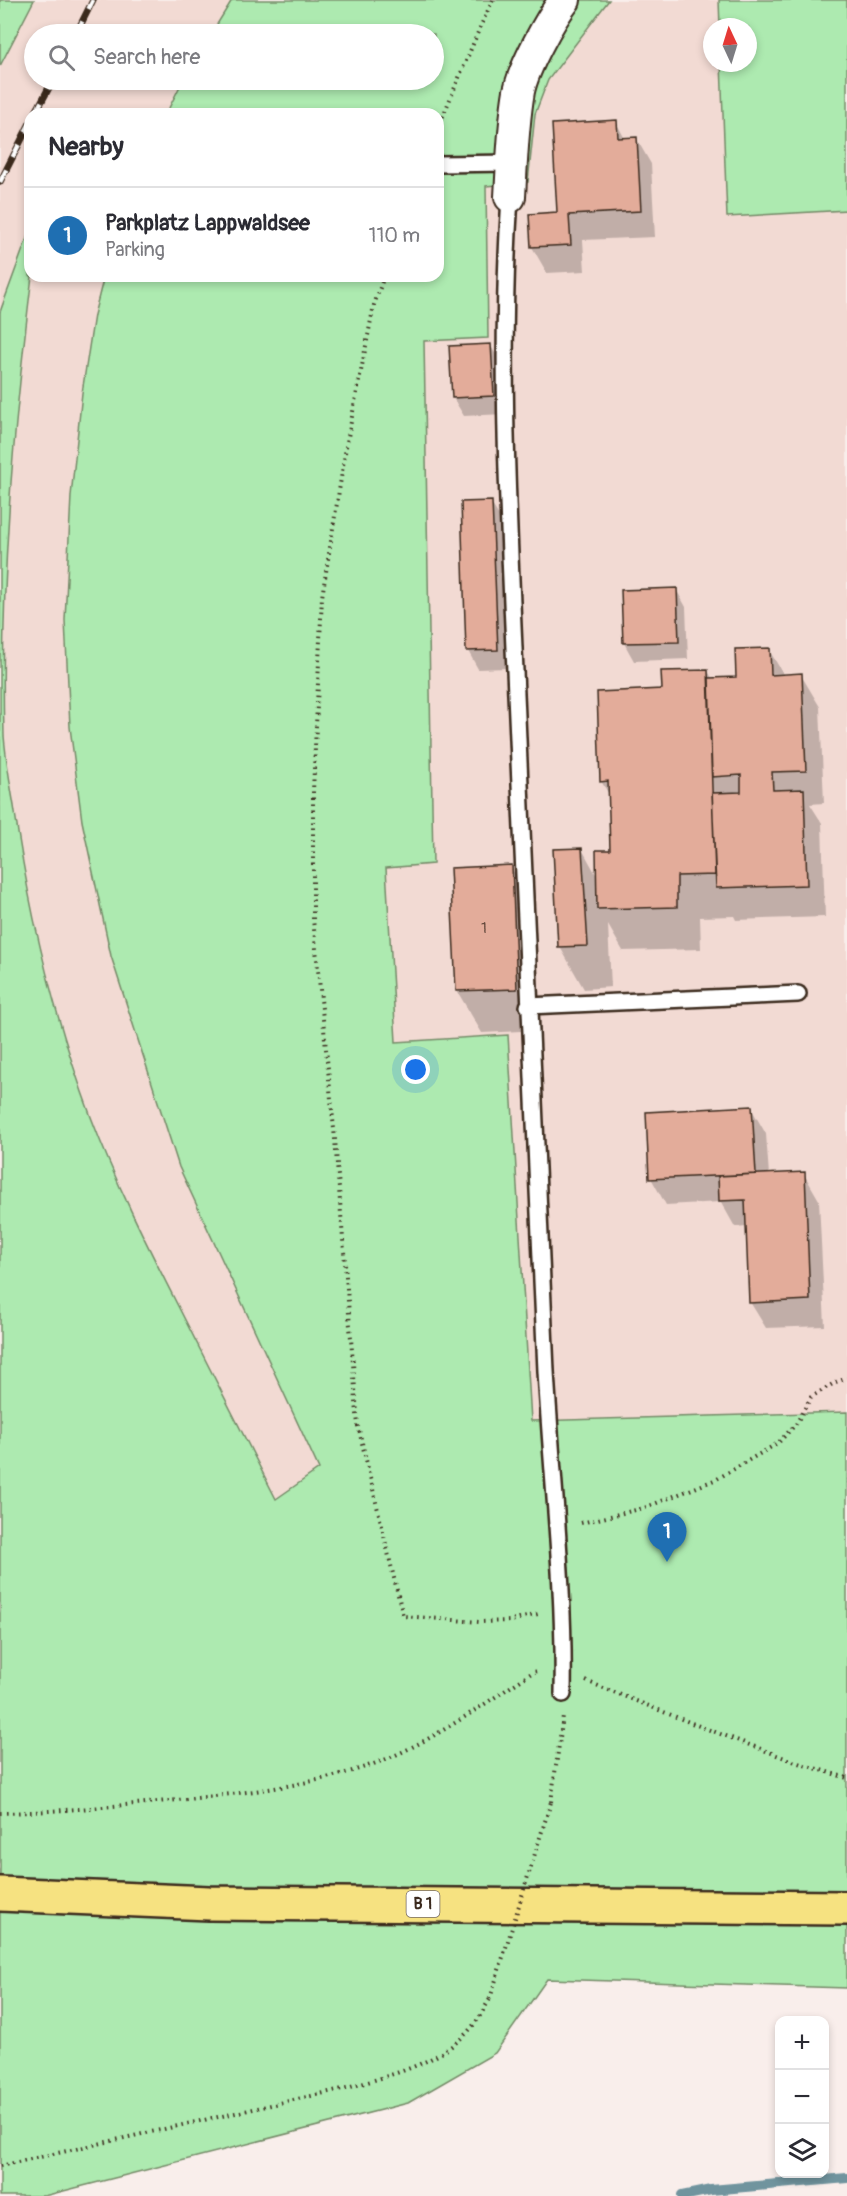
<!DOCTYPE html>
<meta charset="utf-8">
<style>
body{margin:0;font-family:Pangolin,sans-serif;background:#f7f7f7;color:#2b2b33}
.controls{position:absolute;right:18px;bottom:18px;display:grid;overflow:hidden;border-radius:12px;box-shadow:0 3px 9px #0003}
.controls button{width:54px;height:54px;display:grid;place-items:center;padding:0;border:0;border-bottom:2px solid #e1e1e2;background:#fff;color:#2b2b33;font:30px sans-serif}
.compass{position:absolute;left:703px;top:18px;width:54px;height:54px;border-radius:50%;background:#fff;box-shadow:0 3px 9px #0003;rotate:356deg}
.you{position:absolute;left:416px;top:1070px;width:21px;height:21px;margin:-15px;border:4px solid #fff;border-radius:50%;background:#1a73e8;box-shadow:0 0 0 9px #1a73e833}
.badge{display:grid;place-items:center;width:39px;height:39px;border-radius:50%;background:#1f6fb2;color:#fff;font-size:20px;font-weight:700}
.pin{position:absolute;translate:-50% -50px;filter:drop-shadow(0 2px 3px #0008)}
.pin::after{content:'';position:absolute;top:32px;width:21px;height:18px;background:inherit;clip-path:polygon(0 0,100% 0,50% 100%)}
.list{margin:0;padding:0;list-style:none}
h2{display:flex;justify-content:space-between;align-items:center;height:78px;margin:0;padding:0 24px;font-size:26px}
h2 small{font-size:20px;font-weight:400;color:#7c7c81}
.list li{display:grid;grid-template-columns:39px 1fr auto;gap:18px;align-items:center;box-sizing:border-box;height:96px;padding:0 24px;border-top:2px solid #e1e1e2}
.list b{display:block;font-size:22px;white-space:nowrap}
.list p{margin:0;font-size:20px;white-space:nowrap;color:#7c7c81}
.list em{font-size:20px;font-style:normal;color:#7c7c81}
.icon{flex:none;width:33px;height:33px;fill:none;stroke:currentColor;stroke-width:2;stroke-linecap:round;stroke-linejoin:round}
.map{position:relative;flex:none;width:847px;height:2196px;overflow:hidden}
.search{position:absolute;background:#fff;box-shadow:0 3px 9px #0003;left:24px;top:24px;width:420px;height:66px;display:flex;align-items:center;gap:15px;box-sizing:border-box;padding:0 21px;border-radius:33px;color:#7c7c81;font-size:22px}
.panel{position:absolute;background:#fff;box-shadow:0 3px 9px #0003;left:24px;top:108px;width:420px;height:174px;border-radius:18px}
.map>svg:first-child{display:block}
</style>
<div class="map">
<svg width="847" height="2196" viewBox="0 0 847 2196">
<rect width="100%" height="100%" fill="#f9eeeb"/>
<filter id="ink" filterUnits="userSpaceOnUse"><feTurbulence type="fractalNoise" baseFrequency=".0167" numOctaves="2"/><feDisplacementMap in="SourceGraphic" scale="12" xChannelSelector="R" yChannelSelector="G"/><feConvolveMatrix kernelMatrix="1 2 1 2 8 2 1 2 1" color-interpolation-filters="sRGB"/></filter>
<g filter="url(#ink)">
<path fill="#f2dad3" d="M34,0H232L211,34H34V80H183L166,114H30V230L0,312V66Z
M609,0H719L720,27H712V63H721L727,217L847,210V1412L531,1421L508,1035L396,1042L386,868L433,864L423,341L488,338L486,186L528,182L535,114L548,80Z
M32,276H104L94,315L82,393L71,497L65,620L70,727L82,821L111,956L218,1253L319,1469L276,1499L140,1232L92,1119L68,1048L37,940L17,830L4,737L0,644V566L12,440Z"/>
<path fill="#adeab0" stroke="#748a67" stroke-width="1.5" d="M0,0H34L0,66Z
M232,0H609L548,80L535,114L528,182L486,186L488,338L424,341L433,864L386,868L396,1042L508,1035L531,1421L847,1412V1988L547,1979L495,2053L408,2103L44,2196H0V312L30,230V276H32C13,429 0,582 4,736C6,760 10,783 14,806C29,912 54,1017 91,1117C115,1181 146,1243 177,1304C210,1369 243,1434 276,1499L319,1469L179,1167L111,956L82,821L70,727L65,620L71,496L82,393L94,315L104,276H438V114H166L183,80H434V34H211Z
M719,0H847V210L727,217L721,63H748V27H720Z"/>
<path fill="#0003" d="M616,122L625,139L636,138L651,164L655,237L583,240L585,271L547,273L532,247L559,214Z
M491,346L501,364L504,414L464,416L453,398L451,347Z
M491,503L502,521L507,668L478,669L468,651Z
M676,589L686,607L688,659L634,661L624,643L622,591Z
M769,650L784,675H801L820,707L824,803L810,804L822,823L825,917L736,920L734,916L700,917L701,949L623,951L608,925L611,987L584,989L560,947L582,849L598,878L611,851L610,796L601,781L663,691L708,671L713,680L737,679Z
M511,867L535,909L541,1030L482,1033L457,991Z
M751,1108L766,1134L769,1175L804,1174L819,1200L825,1326L766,1328L750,1302L747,1226L735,1227L721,1202L666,1205L651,1178Z"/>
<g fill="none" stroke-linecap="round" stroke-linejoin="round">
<path stroke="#70949e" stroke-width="10" d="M682,2196L711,2190L847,2178"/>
</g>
<path fill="#e3ac9a" stroke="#3b2a1e" stroke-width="1.5" d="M617,120L618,138L637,137L641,211L569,215L571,245L531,247L529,214L557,212L552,124Z
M491,344L494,396L452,398L449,346Z
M492,501L498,650L466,651L461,502Z
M677,588L679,642L623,643L621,590Z
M770,648L771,675L802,673L806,771L772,772L773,790L804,789L807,885L716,888L712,793L741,792V775L712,777L709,678L736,677L735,649Z
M708,670L715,875L677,876V907L597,909L596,850H610L608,781L600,782L597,692L662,689L661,671Z
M582,848L588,946L558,947L553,849Z
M512,865L517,989L456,991L450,868Z
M752,1106L756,1174L649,1179L646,1112Z
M805,1172L810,1300L749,1303L745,1200L719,1201L718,1176Z"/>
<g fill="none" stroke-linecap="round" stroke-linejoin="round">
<defs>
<path id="lane" d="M438,164L512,163
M510,197C499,362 509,529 516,694C524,919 535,1145 546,1371C552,1478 565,1586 563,1694
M528,1006L798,994"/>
<path id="street" d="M510,197C512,162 513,126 519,91C524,67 550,19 565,0"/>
<path id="primary" d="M0,1894L209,1903L847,1908"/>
</defs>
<use href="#lane" stroke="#3b2a1e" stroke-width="20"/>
<use href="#street" stroke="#3b2a1e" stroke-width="34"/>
<use href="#primary" stroke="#3b2a1e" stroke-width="38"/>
<path stroke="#3b2a1e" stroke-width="4" stroke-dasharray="1.5 4.5" stroke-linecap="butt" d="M438,128L481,25L493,0
M384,276L374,305L346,447L322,597L313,791V919L335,1139L358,1426L403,1616L479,1622L511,1621L538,1614
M581,1523L644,1508L717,1479L778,1443L796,1424L811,1397L836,1382L847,1378
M586,1681L699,1726L801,1764L847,1778
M551,1802L563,1716
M0,1813C57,1812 112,1806 168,1801C234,1794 308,1787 371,1765C429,1744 481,1706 533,1672L540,1671
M0,2166L351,2087C393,2074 442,2063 472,2027C479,2019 484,2008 490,1999"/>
<use href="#lane" stroke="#fff" stroke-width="15"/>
<use href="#street" stroke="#fff" stroke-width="30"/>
<use href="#primary" stroke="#f6e281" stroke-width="33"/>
<defs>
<path id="rail" d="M76,34L93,0
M35,114L53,80
M0,182L30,123"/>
</defs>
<use href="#rail" stroke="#3b2a1e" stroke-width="7"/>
<use href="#rail" stroke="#fff" stroke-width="4.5" stroke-dasharray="14" stroke-linecap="butt"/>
<path stroke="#3b2a1e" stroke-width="4" stroke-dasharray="1.5 4.5" stroke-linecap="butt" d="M490,1999L551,1802"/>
</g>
</g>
<g text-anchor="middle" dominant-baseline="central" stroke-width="6" stroke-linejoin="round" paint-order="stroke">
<g font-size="15" fill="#654a3d">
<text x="484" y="928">1</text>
</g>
<rect fill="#fff" stroke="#766a62" stroke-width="1.5" x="406.5" y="1891" width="33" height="26" rx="4.5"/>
<g font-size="16" font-weight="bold" fill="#3b2a1e">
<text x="423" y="1904">B 1</text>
</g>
</g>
</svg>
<div class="controls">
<button>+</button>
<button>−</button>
<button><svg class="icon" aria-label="layers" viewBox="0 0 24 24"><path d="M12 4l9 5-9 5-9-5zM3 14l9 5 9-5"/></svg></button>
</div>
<svg class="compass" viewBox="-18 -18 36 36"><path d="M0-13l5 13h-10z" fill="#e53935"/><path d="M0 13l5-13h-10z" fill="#7c7c81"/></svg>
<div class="you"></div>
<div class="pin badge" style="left:667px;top:1562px">1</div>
<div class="search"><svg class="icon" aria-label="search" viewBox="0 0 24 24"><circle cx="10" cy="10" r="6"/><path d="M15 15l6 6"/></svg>Search here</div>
<section class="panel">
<h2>Nearby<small></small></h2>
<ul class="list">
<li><span class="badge">1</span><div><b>Parkplatz Lappwaldsee</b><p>Parking</p></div><em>110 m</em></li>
</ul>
</section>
</div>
